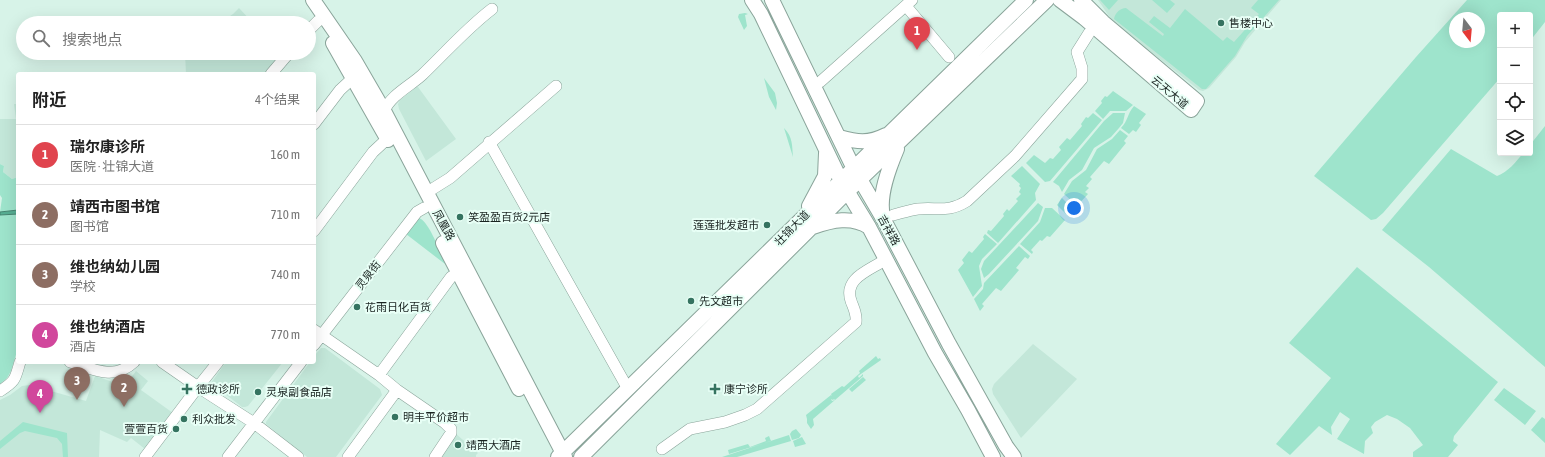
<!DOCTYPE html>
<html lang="zh">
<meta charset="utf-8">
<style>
body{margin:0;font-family:"Asap Condensed","Noto Sans SC",sans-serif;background:#f6f6f6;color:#222}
.controls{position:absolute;right:12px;top:12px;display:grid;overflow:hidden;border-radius:4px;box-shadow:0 4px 16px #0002}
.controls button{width:36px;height:36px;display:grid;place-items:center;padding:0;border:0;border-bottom:1px solid #e0e0e0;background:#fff;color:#222;font:20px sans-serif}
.compass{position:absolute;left:1449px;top:12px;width:36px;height:36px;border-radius:50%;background:#fff;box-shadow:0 4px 16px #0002;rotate:164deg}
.you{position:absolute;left:1074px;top:208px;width:14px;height:14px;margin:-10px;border:3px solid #fff;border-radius:50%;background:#1a73e8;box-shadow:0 0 0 6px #1a73e833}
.badge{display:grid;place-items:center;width:26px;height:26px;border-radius:50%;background:#ea580c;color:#fff;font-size:13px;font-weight:700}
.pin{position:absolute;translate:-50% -33px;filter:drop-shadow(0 1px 2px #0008)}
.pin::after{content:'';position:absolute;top:21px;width:14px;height:12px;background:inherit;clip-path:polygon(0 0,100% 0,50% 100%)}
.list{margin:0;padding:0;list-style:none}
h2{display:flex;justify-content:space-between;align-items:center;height:52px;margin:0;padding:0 16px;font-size:17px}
h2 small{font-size:13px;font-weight:400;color:#767676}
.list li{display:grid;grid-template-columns:26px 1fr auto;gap:12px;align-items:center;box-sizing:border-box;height:60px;padding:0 16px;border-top:1px solid #e0e0e0}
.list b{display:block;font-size:15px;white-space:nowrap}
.list p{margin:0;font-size:13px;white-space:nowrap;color:#767676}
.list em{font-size:13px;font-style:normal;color:#767676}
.icon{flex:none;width:22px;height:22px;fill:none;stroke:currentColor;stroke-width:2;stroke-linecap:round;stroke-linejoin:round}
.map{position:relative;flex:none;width:1545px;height:457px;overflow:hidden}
.search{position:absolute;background:#fff;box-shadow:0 4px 16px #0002;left:16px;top:16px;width:300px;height:44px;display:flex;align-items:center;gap:10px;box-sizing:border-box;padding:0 14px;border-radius:22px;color:#767676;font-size:15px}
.panel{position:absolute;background:#fff;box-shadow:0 4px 16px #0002;left:16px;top:72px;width:300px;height:292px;border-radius:4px}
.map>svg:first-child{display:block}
</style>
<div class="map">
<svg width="1545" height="457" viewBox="0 0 1545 457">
<rect width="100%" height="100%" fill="#d7f3e8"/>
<path fill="#c3e7d9" d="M1098,0H1281L1245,42L1236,57L1209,88L1203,91L1199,90L1113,22Z
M239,8L253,23H220L233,14Z
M185,53H283L267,74H186Z
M416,87H418L456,139L426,161L399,109L398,104L400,100Z
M14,104H18V177L12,179L3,172L4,166L0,164V119H16Z
M1033,344L1077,379L1021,438L993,394L992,389L994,384Z
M321,348H325L380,389L382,395L336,457H307L266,424V422L310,362H314V356Z
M226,362H283L248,406L245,407H242L211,383Z
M136,371L148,381L141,390L173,413L145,449L131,438L127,442L100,430L99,457H0V400L10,395L22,386L30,385L86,401L95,376L125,386Z
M455,433L478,453L476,455V457H439Z"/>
<path fill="#9ee4cc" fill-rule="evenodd" d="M1100,0H1118L1109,10Z
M1152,0H1170L1175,4L1167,13Z
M1258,0H1279L1247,36L1235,56L1206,89H1202L1114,19C1115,13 1120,8 1126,8L1163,36L1164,34L1149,22L1154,16L1170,28L1185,9L1223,41L1227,37L1234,42L1259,14L1251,8Z
M1467,0H1545V22L1530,41V15H1500V78L1383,213L1376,219L1371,220L1314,176L1416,57ZM1455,18H1479V42H1455Z
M745,13L748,14L745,15L747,26L744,30L738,17L739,14Z
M764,78L775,93L777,103L776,110L769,97Z
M1113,91L1133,105L1126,111H1110L1103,119L1095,111L1102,103L1101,101L1105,96L1107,97Z
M1134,106L1146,114L1139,123L1141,125L1136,132L1133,130L1129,134L1121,128C1128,121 1127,114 1134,106Z
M1093,113L1102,120L1050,181L1045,182L1026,163L1034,155L1045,163L1050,158L1053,159L1061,150L1059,147L1067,138L1070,140L1082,126L1081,124L1086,117L1088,118Z
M1113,113H1125L1123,123L1119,128L1111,137L1094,148L1082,170L1069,180L1062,192L1059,186L1053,182L1104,121Z
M1545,126V367L1429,267L1382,230L1451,149L1497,176C1508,172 1516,162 1523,153H1530V145Z
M784,128C793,137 792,146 793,157Z
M1120,130L1128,136L1124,141L1126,143L1109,164L1104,161L1090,177L1092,179L1086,186L1089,188L1085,192L1088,194L1077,206L1064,194L1072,181L1086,170L1097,149L1112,139Z
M0,164L4,166L3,172L12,179L18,177V210L0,212L2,198L0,195Z
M1022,166L1040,184L1035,193L1036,200L998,243L987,233L988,230L991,231L1004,216L1003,214L1007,209L1009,211L1018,201L1016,199L1021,194L1019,192L1021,188L1019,186L1020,184L1011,176Z
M1062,198L1074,210L1068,216L1057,205Z
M1038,203L1043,207L1038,221L989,274L984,278L981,269L984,261Z
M1045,208H1052L1065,220L1050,237L1047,236L1042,241L1040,240L1031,250L1033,252L1032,254L1020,244L1040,222Z
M18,214V348L11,371L7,378L0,384V215Z
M419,218C429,221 441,254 445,264L406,234Z
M985,234L997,244L982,259L979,266L982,286L973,297L958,270L964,263L962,260L969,251L972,253L984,239L983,237Z
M1019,246L1030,256L1028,259L1025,257L1016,268L1019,270L1001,291L996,288L982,304L984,306L980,311L974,299L983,289L984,283Z
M1357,267L1498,382L1454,436L1453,441L1458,445L1448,457H1413V452L1423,445L1410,428L1397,419L1387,415L1375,422L1371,427L1373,433L1365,441L1364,454L1337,439L1350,419L1340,412L1331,427L1332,435L1319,426L1290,455L1276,444L1331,378L1289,343Z
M876,356L878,359L880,358L881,360L858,376L859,378L863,374V376L835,400L834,399L833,400L831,399L832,401L835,400L813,419L814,425L811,429L807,423V419L806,415L831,395L832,396L831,394L842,386L844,387L860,373L859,371Z
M863,377L866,380L852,392L849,389Z
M1504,388L1536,411L1525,425L1494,400Z
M1542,417L1545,419V443L1531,430Z
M23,422L67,433L68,457H63L62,444L57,438L25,431L20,433L0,449V441Z
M796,429L801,435L799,438L792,440L790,434L792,431Z
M789,435L791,441L737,457H722Z
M769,436L771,441L729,454L728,450L748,444L750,447L766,441L765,438Z
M802,437L806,444L795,447L793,441Z"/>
<path fill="#57ae93" stroke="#458571" d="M18,210V214L0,215V212Z"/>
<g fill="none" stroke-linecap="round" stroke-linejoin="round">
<defs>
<path id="minor" d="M906,6L949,57
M309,30L318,21
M271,74L289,53
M820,82L912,0
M384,111C391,95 410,86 422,75C445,53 467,28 492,9
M314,124L340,90L353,78
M489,142L628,389
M426,193L450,178L556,86
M893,215C901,213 910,210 918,209C937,207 948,213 967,201L1015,156L1082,79V68L1077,52L1089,33
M314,231L373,152L387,139
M314,330L379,375L397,390L348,457
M314,345L417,212L424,208
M70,362C93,369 114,381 134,362
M218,362L198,387L254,423L298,457
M379,375L451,277L458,273
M397,390L445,423L451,429V433L435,457
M0,391C16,381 15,379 20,362
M662,449L690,429L725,422L745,415L757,409L856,322C857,314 854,309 851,301C844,280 865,272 880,263
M145,457L198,387L162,362
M228,457L301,362"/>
<path id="major" d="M313,0L355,61L384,111L565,457
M752,0L761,14L841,181L869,227L935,353L968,410L993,457
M772,0L854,169L885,222L949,344L1006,446L1014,457
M1060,0L1084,18L1191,110L1197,101L1103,22L1081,0
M333,43L388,140
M839,137C857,142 868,144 886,135
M809,206L825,176L826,153
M883,216C878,196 889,168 897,149
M813,227C832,220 852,216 869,227
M443,243L519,389
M558,457L1026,0
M581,457L848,191L1047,0"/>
</defs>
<use href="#minor" stroke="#8aa49a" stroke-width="12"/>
<use href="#major" stroke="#8aa49a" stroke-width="16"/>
<use href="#minor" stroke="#fff" stroke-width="11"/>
<use href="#major" stroke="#fff" stroke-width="14"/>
</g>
<g fill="#357360" stroke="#e8fff6" stroke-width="1.5">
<circle cx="1221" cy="23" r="4"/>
<circle cx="460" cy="217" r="4"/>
<circle cx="767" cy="225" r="4"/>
<circle cx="691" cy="301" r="4"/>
<circle cx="357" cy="307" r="4"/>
<path d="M185 383h4v4h4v4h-4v4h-4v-4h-4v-4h4z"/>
<path d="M713 383h4v4h4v4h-4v4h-4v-4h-4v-4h4z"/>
<circle cx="258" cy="392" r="4"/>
<circle cx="395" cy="417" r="4"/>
<circle cx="184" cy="419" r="4"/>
<circle cx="176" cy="429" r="4"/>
<circle cx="458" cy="445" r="4"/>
</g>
<g text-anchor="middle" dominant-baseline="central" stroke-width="4" stroke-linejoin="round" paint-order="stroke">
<g font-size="11" fill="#1a2421" stroke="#e8fff6" text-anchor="start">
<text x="1229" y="23">售楼中心</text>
<text x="468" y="217">笑盈盈百货2元店</text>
<text x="759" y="225" text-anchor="end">莲莲批发超市</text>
<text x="699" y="301">先文超市</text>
<text x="365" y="307">花雨日化百货</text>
<text x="196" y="389">德政诊所</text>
<text x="724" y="389">康宁诊所</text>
<text x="266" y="392">灵泉副食品店</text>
<text x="403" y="417">明丰平价超市</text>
<text x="192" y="419">利众批发</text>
<text x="168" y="429" text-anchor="end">萱萱百货</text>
<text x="466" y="445">靖西大酒店</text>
</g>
<g font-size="11" fill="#1a2421" stroke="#e8fff6">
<text transform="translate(1170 92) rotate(40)">云天大道</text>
<text transform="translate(444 225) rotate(61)">凤凰路</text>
<text transform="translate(792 228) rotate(-45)">壮锦大道</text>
<text transform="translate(889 230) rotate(61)">吉祥路</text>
<text transform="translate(368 275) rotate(-52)">灵泉街</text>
</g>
</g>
</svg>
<div class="controls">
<button>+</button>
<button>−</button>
<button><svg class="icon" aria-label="locate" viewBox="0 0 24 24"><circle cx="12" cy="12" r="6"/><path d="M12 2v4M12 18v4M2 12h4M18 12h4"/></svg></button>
<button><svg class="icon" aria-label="layers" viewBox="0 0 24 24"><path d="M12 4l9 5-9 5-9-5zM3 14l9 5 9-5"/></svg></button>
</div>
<svg class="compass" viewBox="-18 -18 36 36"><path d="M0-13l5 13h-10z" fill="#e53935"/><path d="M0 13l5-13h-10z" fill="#767676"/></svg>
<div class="you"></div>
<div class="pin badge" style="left:917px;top:50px;background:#e0444e">1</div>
<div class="pin badge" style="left:124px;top:407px;background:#8d6e63">2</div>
<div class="pin badge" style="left:77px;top:400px;background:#8d6e63">3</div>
<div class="pin badge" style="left:40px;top:413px;background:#d1479c">4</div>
<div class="search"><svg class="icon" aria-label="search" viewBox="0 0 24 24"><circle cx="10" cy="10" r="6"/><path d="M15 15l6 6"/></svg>搜索地点</div>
<section class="panel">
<h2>附近<small>4个结果</small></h2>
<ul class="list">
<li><span class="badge" style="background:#e0444e">1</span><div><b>瑞尔康诊所</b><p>医院 · 壮锦大道</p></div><em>160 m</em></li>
<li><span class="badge" style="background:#8d6e63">2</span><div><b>靖西市图书馆</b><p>图书馆</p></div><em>710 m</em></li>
<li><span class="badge" style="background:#8d6e63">3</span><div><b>维也纳幼儿园</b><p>学校</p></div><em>740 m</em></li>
<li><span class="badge" style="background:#d1479c">4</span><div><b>维也纳酒店</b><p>酒店</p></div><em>770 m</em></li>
</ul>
</section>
</div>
